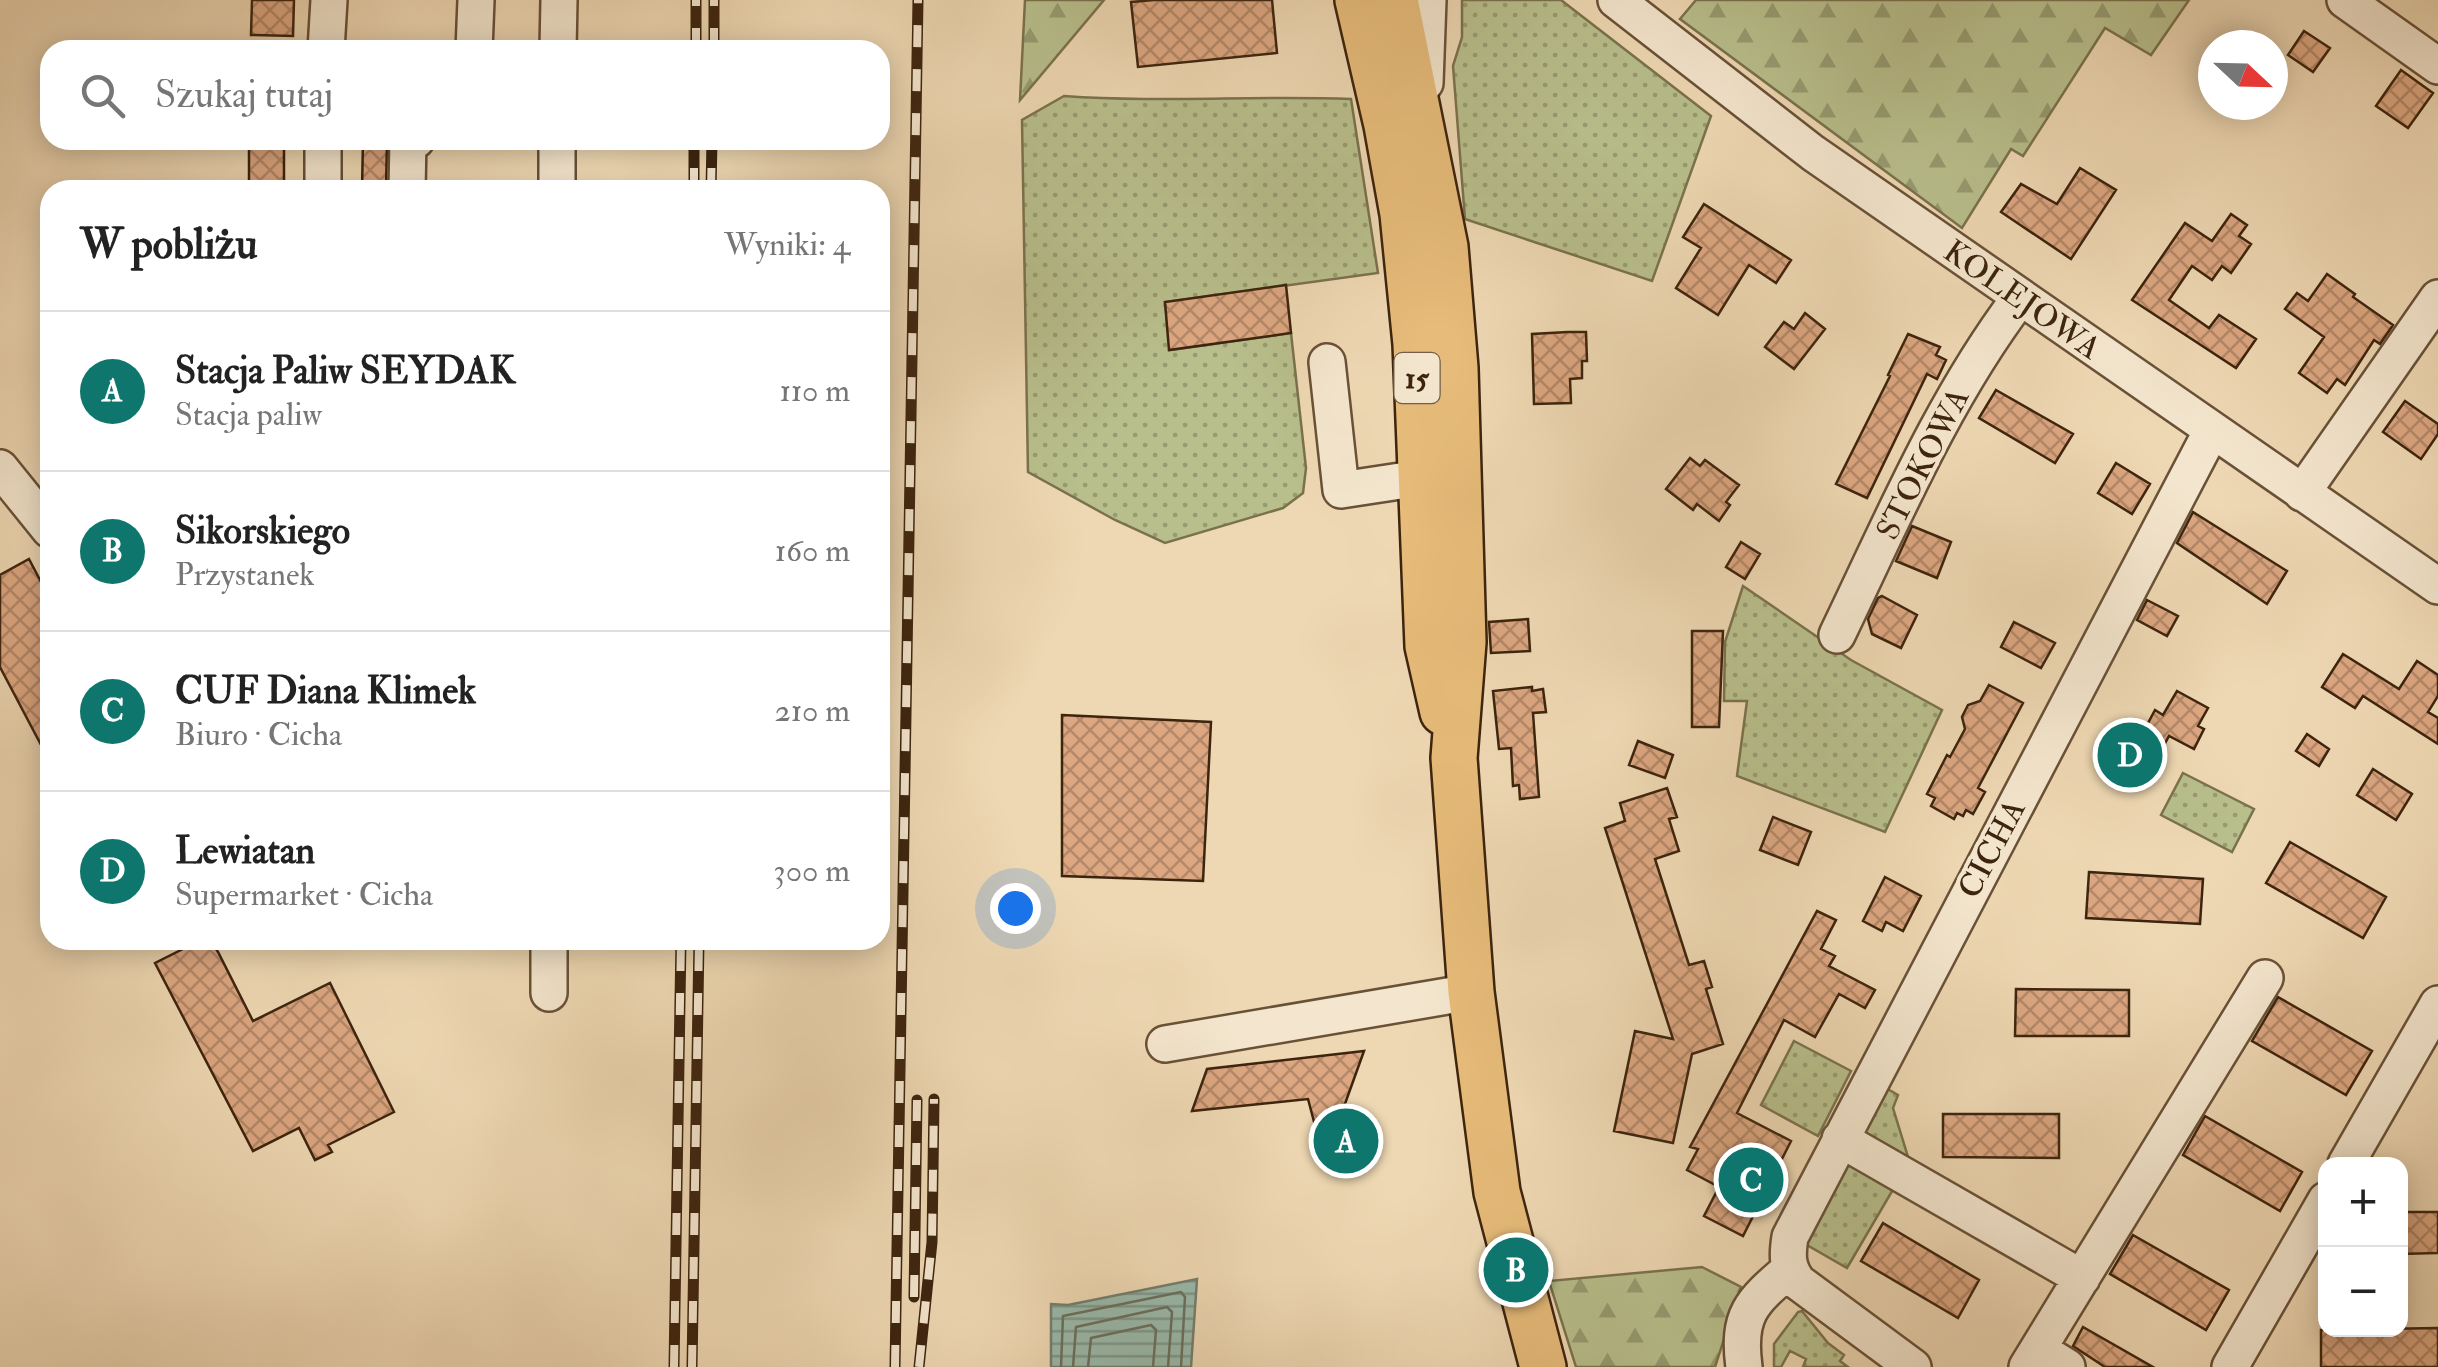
<!DOCTYPE html>
<html lang="pl">
<meta charset="utf-8">
<style>
body{margin:0;font-family:"IM FELL Double Pica",serif;background:#f6f6f6;color:#222}
.controls{position:absolute;right:30px;bottom:30px;display:grid;overflow:hidden;border-radius:20px;box-shadow:0 5px 25px #0003}
.controls button{width:90px;height:90px;display:grid;place-items:center;padding:0;border:0;border-bottom:2px solid #e0e0e0;background:#fff;color:#222;font:50px sans-serif}
.compass{position:absolute;left:2198px;top:30px;width:90px;height:90px;border-radius:50%;background:#fff;box-shadow:0 5px 25px #0003;rotate:112deg}
.you{position:absolute;left:1015px;top:908px;width:35px;height:35px;margin:-25px;border:8px solid #fff;border-radius:50%;background:#1a73e8;box-shadow:0 0 0 15px #1a73e833}
.badge{display:grid;place-items:center;width:65px;height:65px;border-radius:50%;background:#0f766e;color:#fff;font-size:32px;font-weight:700}
.pin{position:absolute;translate:-50% -50%;border:5px solid #fff;box-shadow:0 2px 10px #0006}
.list{margin:0;padding:0;list-style:none}
h2{display:flex;justify-content:space-between;align-items:center;height:130px;margin:0;padding:0 40px;font-size:42px}
h2 small{font-size:32px;font-weight:400;color:#767676}
.list li{display:grid;grid-template-columns:65px 1fr auto;gap:30px;align-items:center;box-sizing:border-box;height:160px;padding:0 40px;border-top:2px solid #e0e0e0}
.list b{display:block;font-size:38px;white-space:nowrap}
.list p{margin:0;font-size:32px;white-space:nowrap;color:#767676}
.list em{font-size:32px;font-style:normal;color:#767676}
.icon{flex:none;width:55px;height:55px;fill:none;stroke:currentColor;stroke-width:2;stroke-linecap:round;stroke-linejoin:round}
.map{position:relative;flex:none;width:2438px;height:1367px;overflow:hidden}
.search{position:absolute;background:#fff;box-shadow:0 5px 25px #0003;left:40px;top:40px;width:850px;height:110px;display:flex;align-items:center;gap:25px;box-sizing:border-box;padding:0 35px;border-radius:30px;color:#767676;font-size:38px}
.panel{position:absolute;background:#fff;box-shadow:0 5px 25px #0003;left:40px;top:180px;width:850px;height:770px;border-radius:30px}
.map>svg:first-child{display:block}
</style>
<div class="map">
<svg width="2438" height="1367" viewBox="0 0 2438 1367">
<defs>
<pattern id="green-dots" width="8" height="8" patternUnits="userSpaceOnUse" patternTransform="scale(2.5)"><rect width="8" height="8" fill="#b8bf8c"/><path d="M2 2h.1M6 6h.1" fill="none" stroke="#979b71" stroke-width="1.8" stroke-linecap="round"/></pattern>
<pattern id="forest-firs" width="22" height="20" patternUnits="userSpaceOnUse" patternTransform="scale(2.5)"><rect width="22" height="20" fill="#b8bf8c"/><path d="M5 1l3.5 6h-7zM16 11l3.5 6h-7z" fill="#979b71"/></pattern>
<pattern id="water-rules" width="6" height="5" patternUnits="userSpaceOnUse" patternTransform="scale(2.5)"><rect width="6" height="5" fill="#99baab"/><path d="M0 2.5h6" fill="none" stroke="#7e978a"/></pattern>
<pattern id="building-cross-hatch" width="8" height="8" patternUnits="userSpaceOnUse" patternTransform="scale(2.5)"><rect width="8" height="8" fill="#dca781"/><path d="M0 0l8 8M0 8l8-8" fill="none" stroke="#b48868"/></pattern>
</defs>
<rect width="100%" height="100%" fill="#eed8b3"/>
<filter id="stains"><feTurbulence type="fractalNoise" baseFrequency=".002" numOctaves="4"/><feColorMatrix values="0 0 0 0 .2 0 0 0 0 .09 0 0 0 0 .02 0 0 0 .5 -.17"/></filter>
<radialGradient id="worn" r=".72"><stop offset=".6" stop-color="#630" stop-opacity="0"/><stop offset="1" stop-color="#630" stop-opacity=".3"/></radialGradient>
<path fill="url(#green-dots)" stroke="#7a724d" stroke-width="2.5" d="M1462,0H1561L1711,116L1652,281L1465,219L1453,66L1462,37Z
M1064,96C1160,103 1255,95 1351,99L1378,273L1165,302L1170,350L1291,333L1306,468L1303,493L1283,508L1165,543L1115,520L1028,472L1022,120Z
M1743,586L1851,660L1942,710L1885,832L1737,776L1747,701H1724L1725,642Z
M2183,773L2254,809L2232,852L2161,815Z
M1794,1041L1851,1071L1818,1136L1761,1105Z
M1879,1084L1898,1095L1893,1108L1912,1170L1862,1132Z
M1856,1162L1898,1181L1847,1268L1800,1241L1835,1167Z
M1802,1311L1828,1343L1844,1355L1840,1361L1848,1367H1803L1806,1359L1790,1351L1781,1367H1774V1344L1798,1312Z"/>
<path fill="url(#forest-firs)" stroke="#7a724d" stroke-width="2.5" d="M1025,0H1104L1020,100Z
M1696,0H2189L2151,55L2105,28L2023,156L2011,149L1962,228L1680,19Z
M1702,1267L1741,1287L1715,1367H1576L1549,1281Z"/>
<path fill="url(#water-rules)" stroke="#747e6c" stroke-width="2.5" d="M1197,1279L1191,1367H1051V1304L1068,1305Z"/>
<g fill="none" stroke-linecap="round" stroke-linejoin="round">
<path stroke="#6b6f5c" stroke-width="2.5" d="M1061,1367L1063,1316L1181,1292L1185,1297L1181,1367
M1073,1367L1076,1327L1167,1307L1172,1312L1168,1367
M1088,1367L1091,1338L1151,1325L1156,1330L1153,1367"/>
</g>
<path fill="url(#building-cross-hatch)" stroke="#3d240e" stroke-width="2.5" d="M252,0H294L293,36L251,35Z
M1154,0H1272L1277,53L1138,67L1131,2Z
M2304,31L2330,48L2313,72L2288,55Z
M2401,70L2433,93L2408,128L2376,106Z
M363,140H387L386,190H362Z
M249,144L284,145V190H249Z
M2080,168L2116,190L2071,259L2001,212L2021,184L2057,204Z
M1704,204L1791,260L1776,283L1749,265L1718,315L1676,288L1701,248L1683,237Z
M2231,214L2247,225L2239,236L2251,244L2231,273L2222,266L2212,280L2192,266L2169,300L2209,328L2219,315L2256,339L2236,368L2132,300L2185,223L2212,241Z
M2327,274L2355,294L2353,297L2393,325L2380,344L2374,340L2345,385L2337,379L2327,393L2299,373L2324,337L2285,309L2297,293L2308,301Z
M1286,285L1291,333L1169,350L1165,302Z
M1805,313L1825,329L1794,369L1765,347L1784,322L1794,329Z
M1568,332H1586L1587,361H1582V378L1570,379L1571,403L1534,404L1532,334Z
M1908,334L1940,347L1936,355L1946,360L1937,379L1927,374L1867,498L1836,484L1890,376L1888,375Z
M1996,390L2073,434L2055,463L1979,418Z
M2405,401L2438,424V434L2421,459L2383,432Z
M1690,458L1700,466L1705,460L1739,485L1726,502L1730,505L1719,521L1697,504L1693,510L1666,489Z
M2116,463L2150,484L2132,514L2098,493Z
M2193,512L2287,571L2267,604L2177,543Z
M1912,526L1951,542L1937,578L1896,561Z
M1741,542L1760,554L1745,579L1726,567Z
M29,559L50,599V762L0,667V575Z
M1882,596L1917,615L1901,648L1872,634L1868,619L1878,598Z
M2147,600L2178,616L2167,636L2137,620Z
M1528,619L1530,651L1491,653L1489,622Z
M2014,622L2055,643L2041,668L2001,647Z
M1692,631H1723L1719,727H1692Z
M2343,654L2399,689L2417,661L2438,675V696L2428,712L2438,718V744L2363,696L2355,708L2322,687Z
M1989,685L2023,703L1978,788L1985,792L1973,814L1966,810L1963,816L1957,813L1954,819L1931,806L1935,798L1927,794L1947,755L1950,757L1965,729L1962,717L1968,705L1980,701Z
M1532,687V691L1543,689L1546,712L1533,713L1539,797L1520,799L1519,785L1513,786L1511,748L1499,749L1493,691Z
M2177,691L2208,708L2198,726L2204,729L2194,749L2169,736L2145,780L2111,762L2128,731L2140,738L2155,710L2163,715Z
M1062,715L1211,722L1203,881L1062,876Z
M2307,734L2329,749L2319,766L2296,751Z
M1638,741L1673,755L1665,778L1629,765Z
M2373,769L2412,794L2396,820L2357,795Z
M1667,788L1677,817L1669,819L1679,851L1655,859L1689,965L1704,961L1712,987L1706,989L1723,1044L1692,1054L1673,1143L1614,1131L1635,1031L1673,1039L1605,828L1625,821L1620,803Z
M1773,817L1811,832L1798,865L1760,850Z
M2290,842L2386,897L2363,938L2266,883Z
M2089,872L2203,879L2200,924L2086,918Z
M1885,877L1921,896L1903,931L1886,922L1882,931L1863,921Z
M1817,911L1836,920L1821,949L1835,956L1829,966L1875,990L1865,1008L1839,994L1815,1037L1784,1020L1737,1113L1791,1141L1743,1236L1704,1216L1719,1187L1687,1170L1698,1149L1690,1147Z
M201,940H210L218,952L253,1021L330,983L394,1112L328,1145L332,1152L315,1160L299,1128L253,1151L155,963Z
M2016,989L2129,990V1036H2015Z
M2278,997L2372,1051L2346,1095L2252,1041Z
M1364,1051L1337,1126L1369,1118L1378,1154L1326,1167L1308,1099L1192,1111L1207,1069Z
M1943,1114H2059V1158L1943,1157Z
M2205,1116L2302,1172L2280,1211L2183,1155Z
M2400,1212H2438V1253L2400,1254Z
M1883,1223L1979,1280L1958,1318L1861,1261Z
M2133,1235L2229,1290L2206,1330L2110,1274Z
M2083,1327L2153,1367H2105L2073,1346Z
M2438,1328V1367H2321V1330Z"/>
<g fill="none" stroke-linecap="round" stroke-linejoin="round">
<defs>
<path id="minor" d="M1616,0L1813,153L2438,586
M2345,0L2438,66
M326,50L329,0
M474,50L476,0
M558,50L559,0
M1425,83L1428,0
M323,190V140
M407,190L408,140H416
M557,190V140
M1327,362L1341,490L1420,478
M0,468L50,530
M2302,493L2438,298
M1837,635C1892,521 1942,401 2019,299
M549,993V940
M1165,1044L1471,992
M1840,1139L2082,1278
M2346,1164L2438,1004
M2038,1349L2067,1367
M1744,1367C1737,1315 1751,1302 1789,1270
M1913,1367L1798,1282C1787,1267 1787,1256 1790,1237L2211,432
M2027,1367L2265,978
M2230,1367L2326,1200"/>
<path id="major" d="M1358,0L1387,125L1403,214L1416,344L1428,646L1443,712
M1395,0L1445,247L1455,368L1463,642L1454,758L1471,992L1497,1192L1543,1367"/>
</defs>
<use href="#minor" stroke="#695137" stroke-width="40"/>
<use href="#major" stroke="#3d240e" stroke-width="50"/>
<use href="#minor" stroke="#f4e6ce" stroke-width="35"/>
<use href="#major" stroke="#e7bc7a" stroke-width="45"/>
<defs>
<path id="rail" d="M696,50V0
M714,50V0
M694,190V140
M711,190L712,140
M914,1297L917,1100
M674,1367L681,940
M692,1367L699,940
M895,1367L918,0
M919,1367L932,1242L934,1099"/>
</defs>
<use href="#rail" stroke="#3d240e" stroke-width="11"/>
<use href="#rail" stroke="#f4e6ce" stroke-width="8" stroke-dasharray="22" stroke-linecap="butt"/>
</g>
<g text-anchor="middle" dominant-baseline="central" stroke-width="8" stroke-linejoin="round" paint-order="stroke">
<rect fill="#f4e6ce" stroke="#745e48" stroke-width="2.5" x="1394.5" y="353" width="45" height="50" rx="8"/>
<g font-size="30" font-weight="bold" fill="#3d240e">
<text x="1417" y="378">15</text>
</g>
<g font-size="32" fill="#3d240e" stroke="#f4e6ce">
<text transform="translate(2022 300) rotate(35)">KOLEJOWA</text>
<text transform="translate(1923 464) rotate(-63)">STOKOWA</text>
<text transform="translate(1992 849) rotate(-62)">CICHA</text>
</g>
</g>
<rect width="100%" height="100%" filter="url(#stains)"/>
<rect width="100%" height="100%" fill="url(#worn)"/>
</svg>
<div class="controls">
<button>+</button>
<button>−</button>
</div>
<svg class="compass" viewBox="-18 -18 36 36"><path d="M0-13l5 13h-10z" fill="#e53935"/><path d="M0 13l5-13h-10z" fill="#767676"/></svg>
<div class="you"></div>
<div class="pin badge" style="left:1346px;top:1141px">A</div>
<div class="pin badge" style="left:1516px;top:1270px">B</div>
<div class="pin badge" style="left:1751px;top:1180px">C</div>
<div class="pin badge" style="left:2130px;top:755px">D</div>
<div class="search"><svg class="icon" aria-label="search" viewBox="0 0 24 24"><circle cx="10" cy="10" r="6"/><path d="M15 15l6 6"/></svg>Szukaj tutaj</div>
<section class="panel">
<h2>W pobliżu<small>Wyniki: 4</small></h2>
<ul class="list">
<li><span class="badge">A</span><div><b>Stacja Paliw SEYDAK</b><p>Stacja paliw</p></div><em>110 m</em></li>
<li><span class="badge">B</span><div><b>Sikorskiego</b><p>Przystanek</p></div><em>160 m</em></li>
<li><span class="badge">C</span><div><b>CUF Diana Klimek</b><p>Biuro · Cicha</p></div><em>210 m</em></li>
<li><span class="badge">D</span><div><b>Lewiatan</b><p>Supermarket · Cicha</p></div><em>300 m</em></li>
</ul>
</section>
</div>
